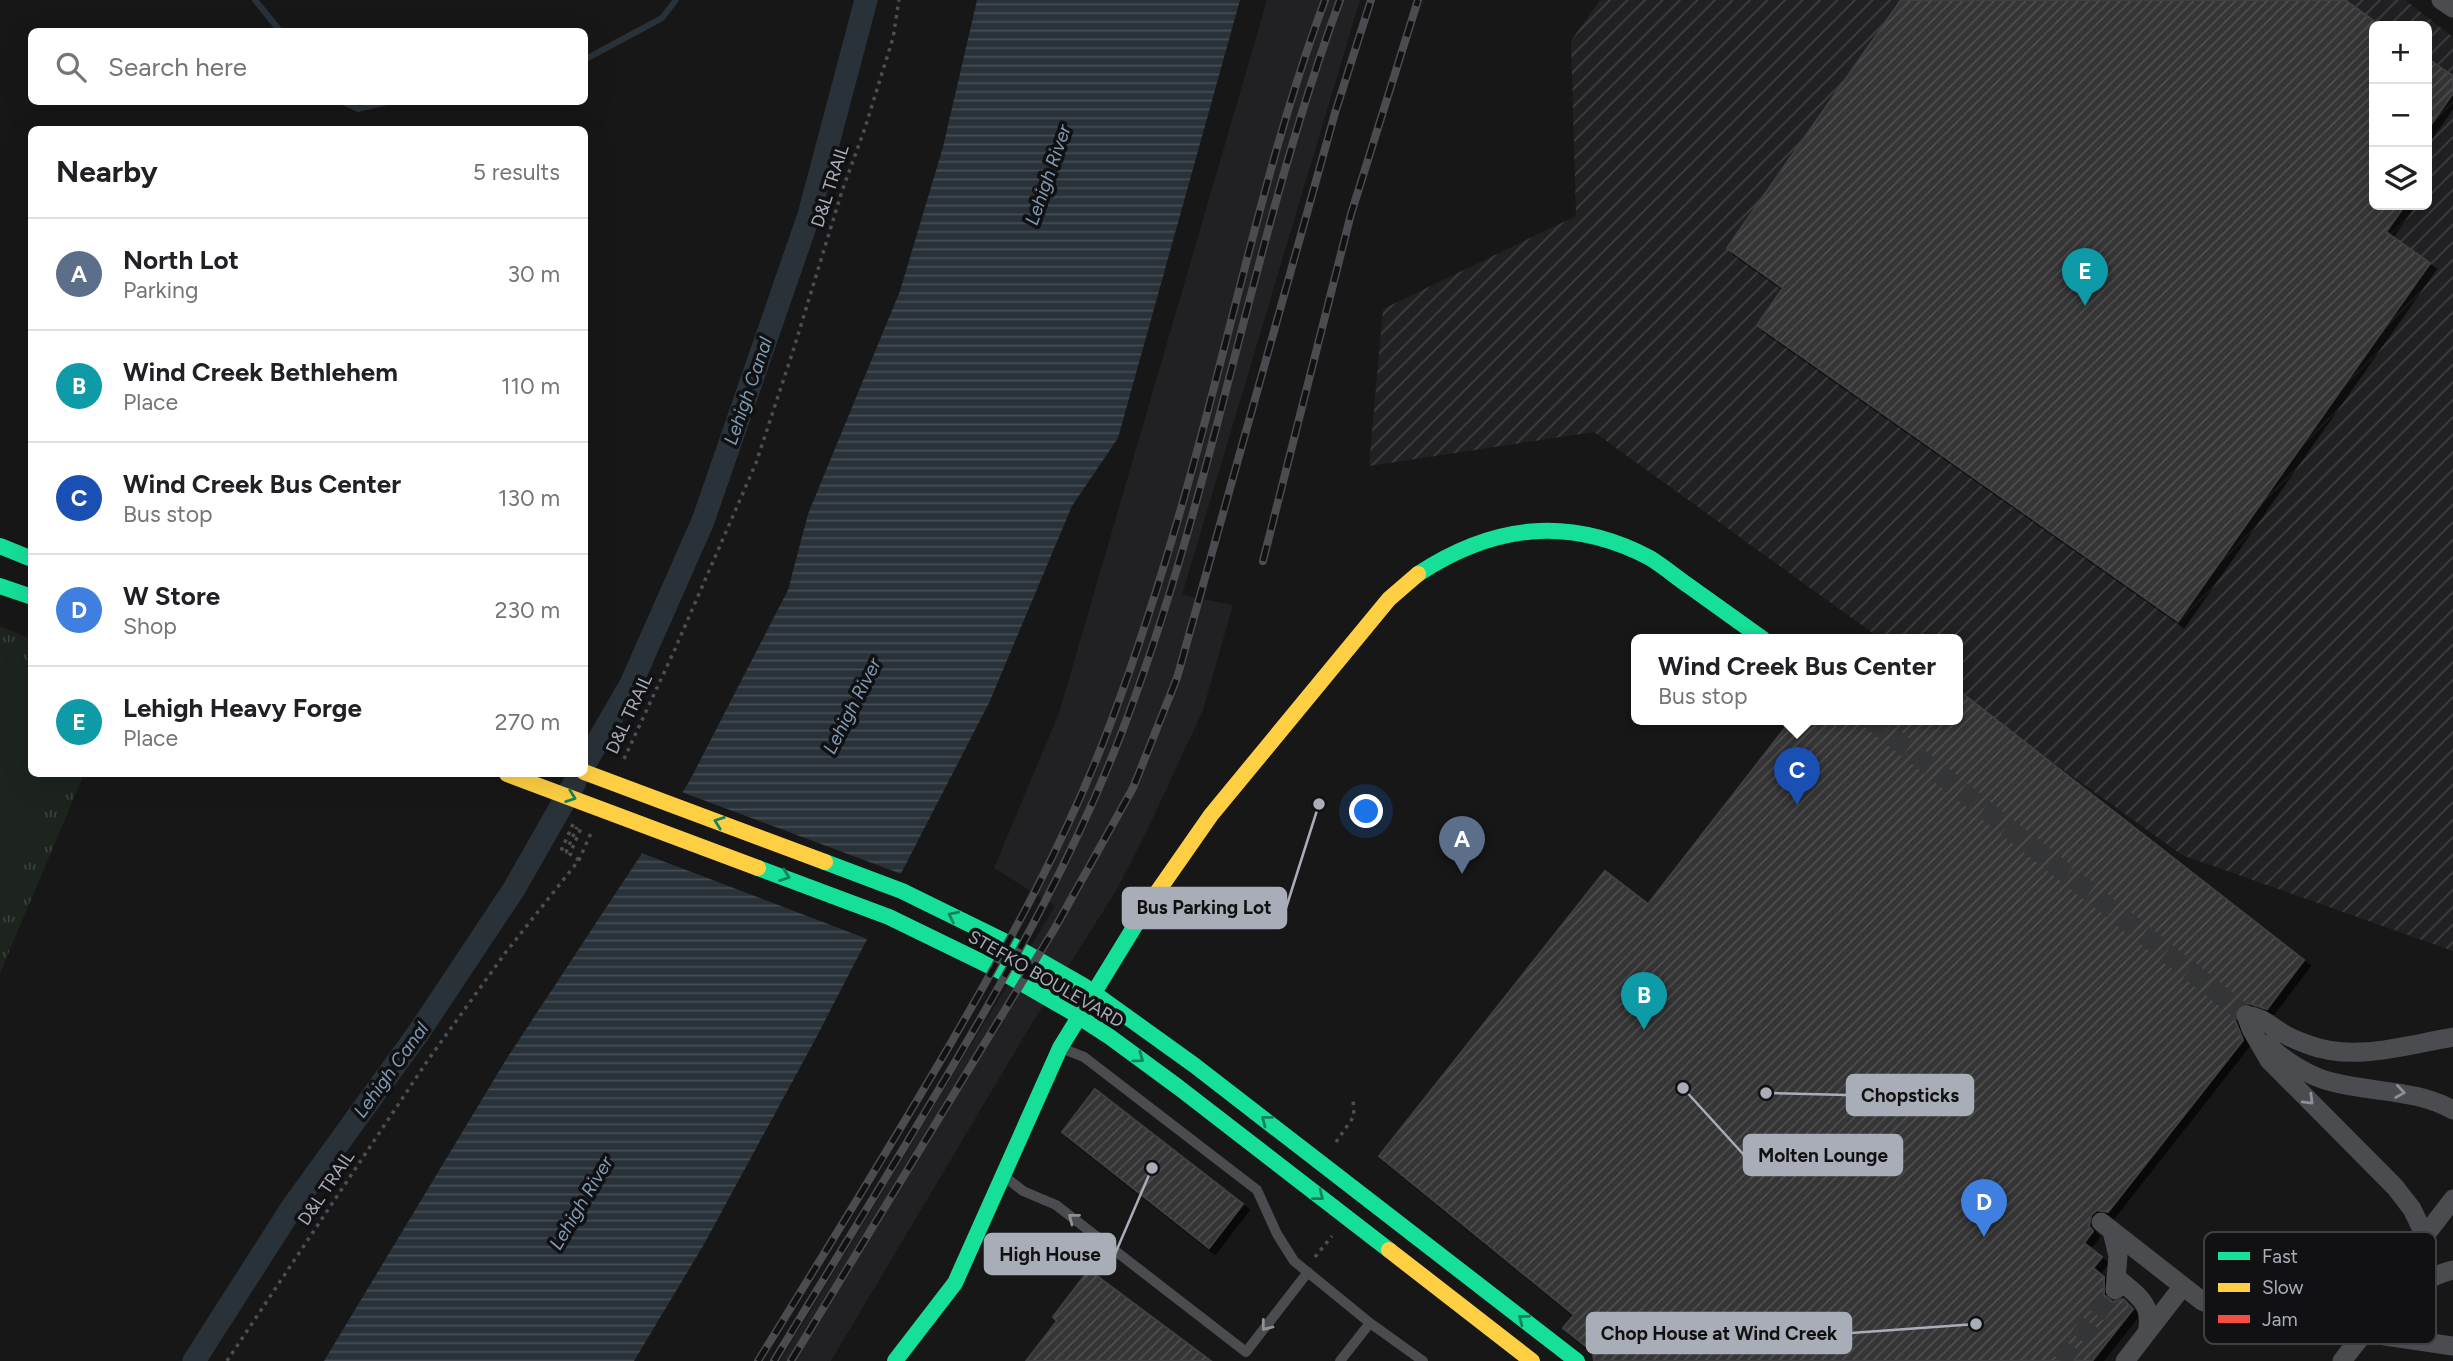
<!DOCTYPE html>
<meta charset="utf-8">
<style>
body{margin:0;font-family:Figtree,sans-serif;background:#f2f2f2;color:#202124}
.controls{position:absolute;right:21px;top:21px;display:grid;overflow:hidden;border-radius:10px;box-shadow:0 7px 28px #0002}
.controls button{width:63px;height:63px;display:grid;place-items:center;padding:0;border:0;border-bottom:2px solid #e0e0e0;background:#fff;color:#202124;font:35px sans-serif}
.you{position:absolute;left:1367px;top:812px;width:24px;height:24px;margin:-18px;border:5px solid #fff;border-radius:50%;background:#1a73e8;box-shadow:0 0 0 10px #1a73e833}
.badge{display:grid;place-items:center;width:46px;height:46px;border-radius:50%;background:#111827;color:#fff;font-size:23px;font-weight:700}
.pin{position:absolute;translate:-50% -58px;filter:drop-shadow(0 2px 4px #0008)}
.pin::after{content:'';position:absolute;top:37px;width:24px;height:21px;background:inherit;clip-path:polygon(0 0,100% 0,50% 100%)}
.popup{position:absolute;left:1631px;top:634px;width:332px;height:91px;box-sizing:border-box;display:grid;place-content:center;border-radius:10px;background:#fff;filter:drop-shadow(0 2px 5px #0005);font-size:23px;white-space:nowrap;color:#757577}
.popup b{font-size:26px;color:#202124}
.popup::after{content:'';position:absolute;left:50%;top:100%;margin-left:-14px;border:14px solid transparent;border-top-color:#fff}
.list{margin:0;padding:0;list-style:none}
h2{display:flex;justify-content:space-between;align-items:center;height:91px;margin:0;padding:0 28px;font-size:30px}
h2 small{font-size:23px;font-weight:400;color:#757577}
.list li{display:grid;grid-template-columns:46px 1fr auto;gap:21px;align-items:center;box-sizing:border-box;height:112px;padding:0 28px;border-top:2px solid #e0e0e0}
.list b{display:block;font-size:26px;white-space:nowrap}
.list p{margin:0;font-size:23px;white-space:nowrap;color:#757577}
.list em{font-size:23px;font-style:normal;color:#757577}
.icon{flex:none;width:38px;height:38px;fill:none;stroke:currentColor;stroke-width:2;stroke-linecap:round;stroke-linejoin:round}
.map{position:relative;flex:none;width:2453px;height:1361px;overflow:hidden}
.search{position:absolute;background:#fff;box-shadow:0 7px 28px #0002;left:28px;top:28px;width:560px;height:77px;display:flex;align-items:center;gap:18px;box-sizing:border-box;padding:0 24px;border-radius:10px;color:#757577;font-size:26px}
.panel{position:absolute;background:#fff;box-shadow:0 7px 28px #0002;left:28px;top:126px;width:560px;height:651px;border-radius:10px}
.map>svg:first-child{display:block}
</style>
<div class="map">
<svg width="2453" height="1361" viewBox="0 0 2453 1361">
<defs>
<pattern id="industrial-furrows" width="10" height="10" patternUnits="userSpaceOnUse" patternTransform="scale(1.75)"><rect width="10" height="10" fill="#212123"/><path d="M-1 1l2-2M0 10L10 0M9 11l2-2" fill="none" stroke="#3e3f41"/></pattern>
<pattern id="grass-tufts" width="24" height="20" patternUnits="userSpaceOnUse" patternTransform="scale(1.75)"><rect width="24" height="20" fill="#1d241e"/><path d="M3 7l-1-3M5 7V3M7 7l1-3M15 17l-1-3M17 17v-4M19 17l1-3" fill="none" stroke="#3b413d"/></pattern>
<pattern id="water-rules" width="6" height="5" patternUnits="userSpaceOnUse" patternTransform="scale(1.75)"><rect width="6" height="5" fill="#2a3239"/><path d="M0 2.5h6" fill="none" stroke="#464d54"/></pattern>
<pattern id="building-hatch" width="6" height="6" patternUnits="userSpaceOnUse" patternTransform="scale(1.75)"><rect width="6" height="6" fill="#353536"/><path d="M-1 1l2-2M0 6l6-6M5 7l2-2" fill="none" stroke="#4f5051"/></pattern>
<filter id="shadow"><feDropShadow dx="6" dy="6" stdDeviation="0" flood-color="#0009"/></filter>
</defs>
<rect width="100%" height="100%" fill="#171717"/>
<path fill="#212123" d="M1267,0H1360L1182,595L1233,605L1203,710L1145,835L1116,891L1031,1025L831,1361H780L1055,906L994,868L1059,713Z"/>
<path fill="url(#industrial-furrows)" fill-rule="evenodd" d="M1600,0H2405L2453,37V951L2182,855L1958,694V639H1881L1594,432L1369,466L1383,309L1576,216L1571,41ZM2374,26H2427V205H2374Z"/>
<path fill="url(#grass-tufts)" d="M0,626L31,639L32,774H84L0,973Z"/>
<path fill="#1d241e" d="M0,654L31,666L32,774H59L14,891L0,886Z"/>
<path fill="url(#water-rules)" d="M977,0H1240L1118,438L1072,506L989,703L816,1038L703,1246L634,1361H324L507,1058L689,782L788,590L808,514L900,291L943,147Z"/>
<path fill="#171717" d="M679,791L904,875L870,940L639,852Z"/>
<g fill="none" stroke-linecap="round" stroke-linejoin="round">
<path stroke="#2a3239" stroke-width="6" d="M255,0L281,32
M584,60L662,18L676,0
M343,102L358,109L387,102"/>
<path stroke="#2a3239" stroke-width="23" d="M584,765L631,684L703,521L809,215L866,0
M194,1361L293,1206L419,1032L514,889L575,782"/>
</g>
<path fill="url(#building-hatch)" stroke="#3f4043" stroke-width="2" filter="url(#shadow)" d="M1901,0H2345L2374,21V205H2405L2386,232L2430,263L2178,621L1757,325L1783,288L1727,248Z
M2427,58L2453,76V93L2427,130Z
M1958,690L2304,960L2267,1009L2248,1003L2237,1007L2234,1018L2243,1040L2108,1212L2097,1210L2091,1215L2089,1226L2093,1231L2084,1243L2102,1257L2093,1268L2104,1277V1295L2113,1302L2123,1299L2133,1309L2092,1361H1594L1593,1354L1588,1348L1563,1328L1574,1315L1379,1156L1605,871L1648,904L1792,719H1958Z
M1095,1089L1243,1204L1209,1248L1062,1132Z
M1089,1270L1211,1361H1026L1057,1321L1053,1317Z"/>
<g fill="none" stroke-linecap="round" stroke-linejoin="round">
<path stroke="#343537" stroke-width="19" stroke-dasharray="19 10" stroke-linecap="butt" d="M1870,719L2246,1015
M2061,1361L2115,1290"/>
<path stroke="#4d4e52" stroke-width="3.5" stroke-dasharray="3.5 5" stroke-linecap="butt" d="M624,759L675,649L756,463L794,348L842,191L865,128L893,38L899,0
M573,824L561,851L566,852L577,827
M579,860L570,854L581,828
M1336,1142L1354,1116L1353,1098
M1315,1257L1332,1236
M227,1361L428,1060L506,952L579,860L591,833"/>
<path stroke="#4b4c50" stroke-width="10" d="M1061,1048L1084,1057L1257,1190L1277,1234L1294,1261L1370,1323L1423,1361
M1004,1176L1023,1191L1056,1205L1246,1352L1308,1272
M1340,1361L1370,1323"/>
<path stroke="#4b4c50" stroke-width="19" d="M2441,0L2453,8
M2267,1044C2283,1060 2310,1077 2332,1082C2374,1093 2415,1089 2453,1110
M2101,1222L2202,1301L2230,1313L2453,1346
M2112,1231L2118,1256L2115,1290
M2425,1236L2412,1209L2395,1187L2269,1060L2251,1029L2246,1015C2263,1017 2270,1026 2284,1034C2292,1039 2301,1042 2309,1045C2355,1062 2407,1045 2453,1037
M2122,1282C2141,1298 2153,1306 2147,1333
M2362,1334L2375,1301L2453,1199
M2125,1361L2183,1286
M2342,1361C2370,1324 2406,1282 2453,1270"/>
<path stroke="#16e098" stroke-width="16" d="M0,546L32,559
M1418,574C1493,525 1568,515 1650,558C1663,566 1676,577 1689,586C1714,604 1738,621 1763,639
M0,586L32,597
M825,862L902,891L1014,946L1084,986L1194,1065L1577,1361
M758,868L889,917L1000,971L1070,1011L1110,1037L1178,1087L1389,1250
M895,1361L955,1283L1060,1048L1144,911"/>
<path stroke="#ffcf43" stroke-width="16" d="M584,772L825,862
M507,774L758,868
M1144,911L1211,815L1389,599L1418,574
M1389,1250L1532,1361"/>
<defs>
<path id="rail" d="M1263,561L1351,214L1418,0
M758,1361C822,1257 886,1154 948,1048C1009,943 1068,837 1111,722C1152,613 1185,500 1214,387C1248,258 1278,126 1325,0
M774,1361C832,1265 891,1170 948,1074C1014,963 1077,850 1123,729C1214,492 1252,238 1340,0
M791,1361L1055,928L1133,788L1177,678L1335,113L1371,0"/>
</defs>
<use href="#rail" stroke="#4b4c4f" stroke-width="8"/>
<use href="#rail" stroke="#111113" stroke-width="5" stroke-dasharray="16" stroke-linecap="butt"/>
</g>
<defs><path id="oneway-chevron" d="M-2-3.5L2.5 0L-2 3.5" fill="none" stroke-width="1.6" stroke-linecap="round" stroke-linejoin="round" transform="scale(1.75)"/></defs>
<g stroke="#14835c">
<use href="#oneway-chevron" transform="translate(571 797) rotate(20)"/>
<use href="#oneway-chevron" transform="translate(719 822) rotate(-160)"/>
<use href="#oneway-chevron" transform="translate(785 876) rotate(20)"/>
<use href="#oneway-chevron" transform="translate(953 916) rotate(-154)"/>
<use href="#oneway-chevron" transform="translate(1139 1058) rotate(36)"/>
<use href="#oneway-chevron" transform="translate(1266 1120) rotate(-142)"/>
<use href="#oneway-chevron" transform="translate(1319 1196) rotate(38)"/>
<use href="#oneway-chevron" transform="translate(1523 1319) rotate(-142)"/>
</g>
<g stroke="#8c9099">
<use href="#oneway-chevron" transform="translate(2400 1092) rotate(8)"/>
<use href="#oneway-chevron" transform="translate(2309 1100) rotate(45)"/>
<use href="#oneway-chevron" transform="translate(1073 1218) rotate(-142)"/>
<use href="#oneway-chevron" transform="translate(1266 1326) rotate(128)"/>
</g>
<g text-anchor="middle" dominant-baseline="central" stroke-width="7" stroke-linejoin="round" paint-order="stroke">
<g font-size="18" fill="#a8adb8" stroke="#111113">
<text transform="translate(830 186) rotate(-72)">D&amp;L TRAIL</text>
<text transform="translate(629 714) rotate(-65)">D&amp;L TRAIL</text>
<text transform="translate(1046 979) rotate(30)">STEFKO BOULEVARD</text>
<text transform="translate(326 1188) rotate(-56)">D&amp;L TRAIL</text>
</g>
<g font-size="19" font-style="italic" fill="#7f9bb3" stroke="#111113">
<text transform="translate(1048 175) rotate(-71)">Lehigh River</text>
<text transform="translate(748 391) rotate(-71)">Lehigh Canal</text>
<text transform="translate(852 706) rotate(-63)">Lehigh River</text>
<text transform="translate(391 1070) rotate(-54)">Lehigh Canal</text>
<text transform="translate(581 1203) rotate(-59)">Lehigh River</text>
</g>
</g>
<rect x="2204" y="1232" width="232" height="112" rx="10" fill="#111113" stroke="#3e4045" stroke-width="2"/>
<rect x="2218" y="1252" width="32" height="8" fill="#16e098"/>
<rect x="2218" y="1283" width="32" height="9" fill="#ffcf43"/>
<rect x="2218" y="1315" width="32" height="8" fill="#f24e42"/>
<g font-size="19" fill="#a8adb8">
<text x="2262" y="1263">Fast</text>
<text x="2262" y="1294">Slow</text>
<text x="2262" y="1326">Jam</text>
</g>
<path fill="none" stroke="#a8adb8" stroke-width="2.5" d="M1319 804L1286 908M1766 1093L1847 1095M1683 1088L1744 1155M1152 1168L1115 1254M1976 1324L1851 1333"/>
<g fill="#a8adb8" stroke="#111113" stroke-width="2.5">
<circle cx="1319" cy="804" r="7"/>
<circle cx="1766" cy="1093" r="7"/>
<circle cx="1683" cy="1088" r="7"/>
<circle cx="1152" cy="1168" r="7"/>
<circle cx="1976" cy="1324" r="7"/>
</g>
<g fill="#a8adb8" stroke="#a8adb8" stroke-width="2.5">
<rect x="1123" y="888" width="163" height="40" rx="7"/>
<rect x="1847" y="1075" width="126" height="40" rx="7"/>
<rect x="1744" y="1135" width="158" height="40" rx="7"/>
<rect x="985" y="1234" width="130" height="40" rx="7"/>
<rect x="1587" y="1313" width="264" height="40" rx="7"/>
</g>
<g font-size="19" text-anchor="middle" font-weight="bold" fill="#111">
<text x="1204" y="914">Bus Parking Lot</text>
<text x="1910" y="1102">Chopsticks</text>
<text x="1823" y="1162">Molten Lounge</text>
<text x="1050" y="1261">High House</text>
<text x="1719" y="1340">Chop House at Wind Creek</text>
</g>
</svg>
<div class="controls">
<button>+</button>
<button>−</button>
<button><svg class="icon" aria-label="layers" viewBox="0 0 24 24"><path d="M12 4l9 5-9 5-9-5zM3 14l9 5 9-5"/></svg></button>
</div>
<div class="you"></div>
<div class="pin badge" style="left:1462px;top:874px;background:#5c6f8a">A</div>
<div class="pin badge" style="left:1644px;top:1030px;background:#0f9aa8">B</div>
<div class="pin badge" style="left:1797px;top:805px;background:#1a4fb4">C</div>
<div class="popup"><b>Wind Creek Bus Center</b>Bus stop</div>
<div class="pin badge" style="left:1984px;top:1237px;background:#3f7fe0">D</div>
<div class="pin badge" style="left:2085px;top:306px;background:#0f9aa8">E</div>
<div class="search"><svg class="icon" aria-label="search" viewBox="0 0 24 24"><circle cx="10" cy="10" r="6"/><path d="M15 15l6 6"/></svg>Search here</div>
<section class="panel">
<h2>Nearby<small>5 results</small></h2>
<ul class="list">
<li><span class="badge" style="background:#5c6f8a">A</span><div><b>North Lot</b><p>Parking</p></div><em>30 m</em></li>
<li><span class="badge" style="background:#0f9aa8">B</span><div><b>Wind Creek Bethlehem</b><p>Place</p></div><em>110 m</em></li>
<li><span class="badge" style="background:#1a4fb4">C</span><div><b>Wind Creek Bus Center</b><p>Bus stop</p></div><em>130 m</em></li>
<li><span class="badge" style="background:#3f7fe0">D</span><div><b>W Store</b><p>Shop</p></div><em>230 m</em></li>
<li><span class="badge" style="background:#0f9aa8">E</span><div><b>Lehigh Heavy Forge</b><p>Place</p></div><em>270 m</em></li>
</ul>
</section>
</div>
